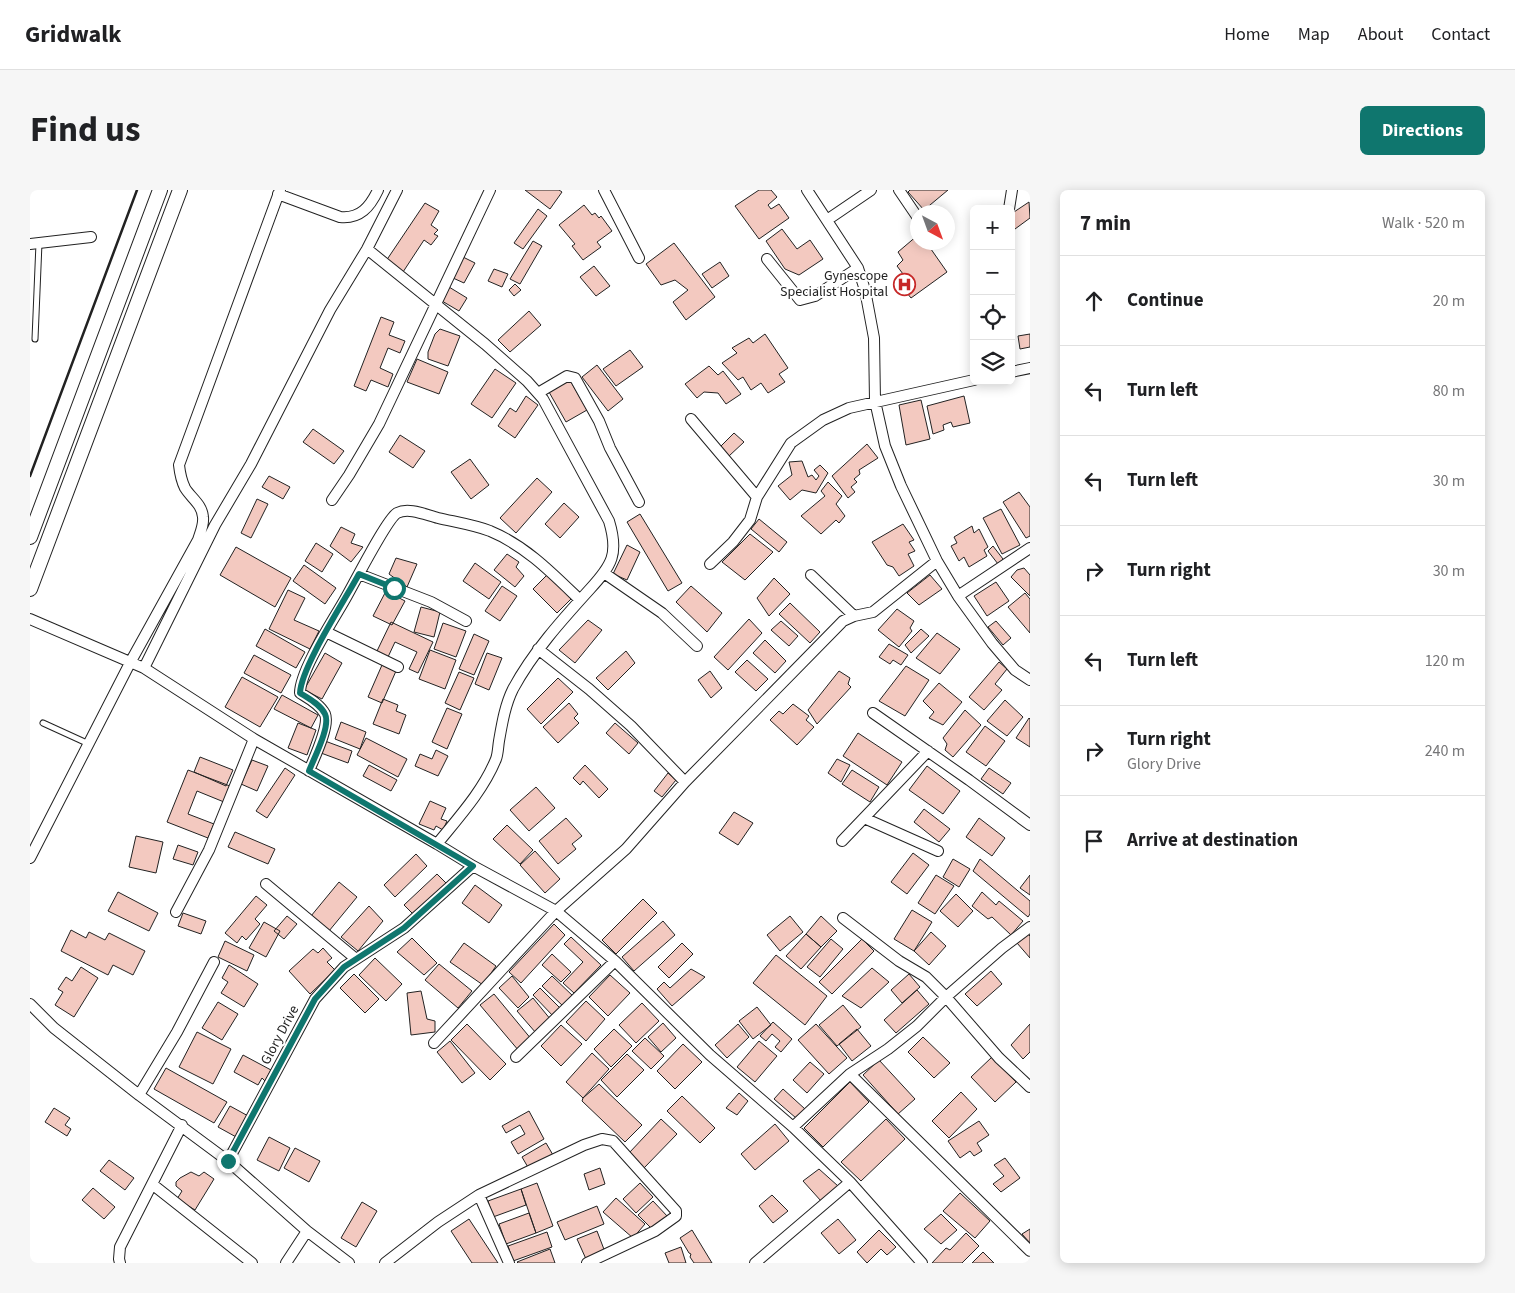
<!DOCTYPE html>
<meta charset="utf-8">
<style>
body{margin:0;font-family:"Source Sans 3",sans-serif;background:#f6f6f6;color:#202124}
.controls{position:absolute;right:15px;top:15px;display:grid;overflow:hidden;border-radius:8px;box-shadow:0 2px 12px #0003}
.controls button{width:45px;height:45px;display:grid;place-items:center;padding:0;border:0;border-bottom:1px solid #e0e0e0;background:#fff;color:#202124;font:25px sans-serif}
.compass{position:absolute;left:880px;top:15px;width:45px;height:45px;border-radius:50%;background:#fff;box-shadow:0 2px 12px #0003;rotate:139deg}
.stop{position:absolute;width:15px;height:15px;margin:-11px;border:4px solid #0f766e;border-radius:50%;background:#fff}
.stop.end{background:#0f766e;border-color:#fff;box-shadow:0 1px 5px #0008}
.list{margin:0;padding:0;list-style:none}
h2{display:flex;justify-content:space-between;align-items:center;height:65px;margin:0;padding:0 20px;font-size:21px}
h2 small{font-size:16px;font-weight:400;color:#757577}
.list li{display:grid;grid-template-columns:32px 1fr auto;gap:15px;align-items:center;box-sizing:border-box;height:90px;padding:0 20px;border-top:1px solid #e0e0e0}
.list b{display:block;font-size:19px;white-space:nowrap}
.list p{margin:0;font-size:16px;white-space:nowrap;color:#757577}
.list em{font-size:16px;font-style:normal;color:#757577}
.icon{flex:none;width:28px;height:28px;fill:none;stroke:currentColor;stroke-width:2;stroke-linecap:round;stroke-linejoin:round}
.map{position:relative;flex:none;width:1000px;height:1073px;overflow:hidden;border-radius:8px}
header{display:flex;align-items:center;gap:30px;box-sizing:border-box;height:70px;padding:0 25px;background:#fff;border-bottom:1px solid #e0e0e0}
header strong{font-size:24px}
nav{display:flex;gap:28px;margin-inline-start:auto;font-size:18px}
.intro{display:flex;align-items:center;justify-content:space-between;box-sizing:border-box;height:120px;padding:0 30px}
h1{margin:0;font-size:35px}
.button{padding:12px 22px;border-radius:8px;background:#0f766e;color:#fff;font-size:18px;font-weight:700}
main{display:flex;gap:30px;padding:0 30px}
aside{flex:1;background:#fff;border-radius:8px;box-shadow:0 2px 12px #0003}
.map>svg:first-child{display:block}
</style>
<header>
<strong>Gridwalk</strong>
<nav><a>Home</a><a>Map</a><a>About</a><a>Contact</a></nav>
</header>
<div class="intro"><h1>Find us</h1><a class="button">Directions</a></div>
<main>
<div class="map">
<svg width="1000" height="1073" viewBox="0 0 1000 1073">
<rect width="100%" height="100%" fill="#fff"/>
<path fill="#f3c9c0" stroke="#222" d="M495,0H529L532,2L520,19Z
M729,0H741L747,7L738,15L741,19L749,14L759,28L729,49L705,16Z
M880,0H918L894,20L878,2Z
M999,12L1000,28L985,39L981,36V31L983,29L981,24Z
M395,13L409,21L401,35L408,40L404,44L408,46L401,55L394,50L373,82L356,71Z
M554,15L562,25L565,23L569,28L571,26L582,41L567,52L571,57L553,70L542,56L545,54L529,35Z
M508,19L517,26L493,59L484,53Z
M752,39L767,59L780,50L793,69L769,85L755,79L736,51Z
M888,45V52H896L917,82L881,108L869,93L876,88L867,76L873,70L868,62Z
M503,51L512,56L490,94L480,89Z
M644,53L685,107L656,130L643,112L658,100L645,90L631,95L616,74Z
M433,67L445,73L434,93L423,88Z
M690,72L699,86L682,98L672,84Z
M564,76L580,96L566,106L550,87Z
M464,79L478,84L472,97L458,91Z
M485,94L491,100L484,106L479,100Z
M419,97L437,108L429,121L412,111Z
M499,121L511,135L480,162L468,150Z
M351,127L364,132L359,145L375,151L370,163L358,158L350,178L363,184L358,197L341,190L336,201L324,196Z
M410,139L430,146L418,176L398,169V162L405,144Z
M735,144L758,178L749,184L755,192L738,203L731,193L721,200L713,187L708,190L692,173L707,163L702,158L719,148L723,153Z
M1000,144V157L990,159L988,146Z
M600,160L613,177L586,196L573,179Z
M387,169L418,182L409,204L377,192Z
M567,175L593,209L578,221L552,187Z
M679,176L688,185L693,181L711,204L696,214L688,203L674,202L667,208L655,194Z
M465,179L486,193L462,228L441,214Z
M540,190L557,220L536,232L519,202Z
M496,206L508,215L485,248L468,236L480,218L486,222Z
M934,206L940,233L923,237L921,232L913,235L914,240L903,244L897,216Z
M891,210L900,249L876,255L869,215Z
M283,239L314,261L304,274L273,252Z
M704,243L714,252L699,266L690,257Z
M370,245L395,261L383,278L359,262Z
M837,254L848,268L829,280L830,284L824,289L827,292L821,297L825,302L818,308L802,286Z
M440,269L459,295L441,309L421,282Z
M772,271L778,287L782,285L786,290L789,286L784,280L790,275L798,283L786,303L772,300L760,310L748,296L762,285L759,272Z
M239,286L260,297L253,309L232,297Z
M507,288L522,302L486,343L470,328Z
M798,292L812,306L806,314L815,326L809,333L806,330L791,344L771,326L795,306L791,301Z
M989,302L1000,317V346L996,348L973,312Z
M227,309L238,314L221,348L211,343Z
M534,313L549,327L530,348L515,334Z
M971,319L990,355L972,364L953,328Z
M610,324L652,393L638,401L597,332Z
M729,329L757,352L749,362L721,339Z
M873,334L884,350L879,352L885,361L878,364L884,376L869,386L863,377L857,375L842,352Z
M942,336L944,343L949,339L958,357L954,360L957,366L939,377L934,367L929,371L921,356L927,353L924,347Z
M311,337L325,344L321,353L333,357L321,372L300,356Z
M720,344L743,362L715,390L692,372Z
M286,353L303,364L292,382L275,371Z
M597,355L610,362L597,390L583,384Z
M963,356L973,369L968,374L958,361Z
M206,357L261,388L245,417L190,385Z
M477,364L489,372L486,377L494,386L485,397L464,380Z
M366,368L387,374L377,397L359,384Z
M445,373L471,392L459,409L433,391Z
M274,375L306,398L295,414L263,391Z
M994,378L1000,385V406L981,387L987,380Z
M517,385L541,409L527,423L503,399Z
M900,385L912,399L889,415L877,403Z
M744,388L760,404L739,426L727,408Z
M966,392L979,411L957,426L944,406Z
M472,396L487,406L470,431L455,421Z
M661,396L692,423L677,442L646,412Z
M258,400L275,408L264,430L289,441L280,459L239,439Z
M356,401L375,411L362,435L343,426Z
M995,403L1000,409V443L978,417Z
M760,413L790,442L780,453L749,424Z
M391,417L410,422L404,447L384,442Z
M867,419L884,431L880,438L882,441L869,457L848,440Z
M719,429L732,443L698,480L684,467Z
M558,430L572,440L545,473L529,460Z
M751,431L768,446L759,456L741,440Z
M966,431L981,448L973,455L958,437Z
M361,432L403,452L388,483L379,479L387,462L365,452L358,467L347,461Z
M413,433L436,441L426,467L404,459Z
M235,439L275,462L266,478L226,456Z
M891,439L899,446L881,463L875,455Z
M907,443L930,459L910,484L886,468Z
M444,444L459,451L444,485L429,479Z
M735,450L756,471L745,483L723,463Z
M859,454L878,465L871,475L863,470L860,474L849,467Z
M400,460L426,470L415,499L389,489Z
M596,461L605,473L578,500L566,488Z
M295,463L312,473L292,509L274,500Z
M457,463L472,468L459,500L445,494Z
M224,465L261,485L251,503L214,483Z
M717,470L738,489L726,501L705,482Z
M969,472L977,479L965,494L972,500L954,520L939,507Z
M352,475L366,481L352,513L338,507Z
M876,476L899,490L875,526L849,511Z
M680,481L692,498L681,508L668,490Z
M809,481L820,488L818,494L821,497L787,534L778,520Z
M429,482L444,488L430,520L415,513Z
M212,487L248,507L230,537L195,517Z
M528,488L543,502L511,534L497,519Z
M909,493L932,512L913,535L899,528L904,522L893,511Z
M252,505L288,525L281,538L244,519Z
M353,509L368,515L366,521L376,525L369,544L343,534Z
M975,510L993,527L977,546L957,531Z
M539,513L548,524L544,528L549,533L528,553L513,537Z
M763,514L779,526L776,530L784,537L767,555L740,530L749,521L753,524Z
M417,518L432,524L417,559L402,552Z
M935,520L951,535L923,567L915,560L917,554L913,548Z
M999,528L1000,529V557L986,548Z
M311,532L336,542L330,559L305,549Z
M268,533L286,540L277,565L258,558Z
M585,533L608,553L599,564L576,543Z
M955,536L975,551L956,576L936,562Z
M828,543L872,572L857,595L813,566Z
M336,548L377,569L368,587L327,565Z
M295,551L322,561L318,573L291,563Z
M406,560L418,566L408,586L385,576L390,564L402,569Z
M170,567L203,580L196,596L164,582Z
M807,569L820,575L811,592L798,583Z
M222,570L238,576L227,601L211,594Z
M339,575L367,590L361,601L333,586Z
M555,575L578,599L569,608L553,591L550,595L543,588Z
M897,576L930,601L913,624L879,600Z
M255,578L265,585L237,628L226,621Z
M959,578L981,593L973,604L951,589Z
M158,580L200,596L194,612L167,601L158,624L184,634L178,648L137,632Z
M822,580L849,597L840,612L812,594Z
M638,583L646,590L632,607L624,601Z
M506,597L525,618L499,641L480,620Z
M400,611L416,618L411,629L417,631L413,640L406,636L404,640L389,634Z
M894,619L920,639L909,652L884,632Z
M704,622L723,633L708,655L689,643Z
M536,628L552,646L542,654L546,659L528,674L509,651Z
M949,628L975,648L962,666L936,647Z
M477,635L503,660L490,674L463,649Z
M205,642L245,659L238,674L198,657Z
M106,646L133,652L126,683L99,677Z
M148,655L168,662L163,675L143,669Z
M505,661L530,689L515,703L490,675Z
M883,663L899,675L877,704L861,692Z
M386,664L397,676L365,707L354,695Z
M923,669L940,679L929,697L913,687Z
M950,669L1000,711V724L998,727L943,681Z
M407,684L417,694L384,725L374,715Z
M906,685L924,696L905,724L888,713Z
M1000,685V705L990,698Z
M309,692L327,707L299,741L281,726Z
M445,695L472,715L459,733L432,713Z
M88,702L128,723L119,741L78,721Z
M952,702L966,715L969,711L993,731L981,745L962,727L958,729L942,716Z
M926,704L943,721L928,737L910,721Z
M226,706L237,715L225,729L230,734L216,750L212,746L207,753L195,743Z
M613,709L627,723L586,764L572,750Z
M339,716L353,731L328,761L311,747Z
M882,720L902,732L884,761L864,749Z
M153,723L176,731L171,744L148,736Z
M257,726L267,734L254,749L244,741Z
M760,726L773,742L750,761L737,745Z
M791,726L807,741L791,757L776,744Z
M633,731L645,745L604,781L592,767Z
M234,732L250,741L236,767L219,758Z
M524,734L535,745L491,793L479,782Z
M41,740L56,748L59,742L75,750L79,743L115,761L103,785L83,775L78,785L31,761Z
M901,742L916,756L899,775L884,761Z
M776,744L791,757L771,779L756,766Z
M998,744L1000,746V768L987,753Z
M541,747L571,775L544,803L533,793L553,772L534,754Z
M382,748L407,773L394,785L367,762Z
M801,749L813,759L790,787L777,777Z
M832,749L844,761L802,804L789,792Z
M195,751L224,765L217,781L188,767Z
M434,753L466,776L453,795L420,772Z
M652,753L663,764L639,788L628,777Z
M293,758L302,768L297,772L305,780L280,804L259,781L283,759L288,763Z
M522,764L541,782L531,792L512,775Z
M746,765L797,806L775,835L723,793Z
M345,768L372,794L356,811L329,785Z
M409,774L442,801L428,818L395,790Z
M199,775L228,794L214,817L191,803L198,792L192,788Z
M51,777L68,788L44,827L25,815L33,802L28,799L36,787L42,791Z
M842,778L859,792L831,818L812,806Z
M661,779L675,787L642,816L627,799L634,792L640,798Z
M961,781L972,794L947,816L935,804Z
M324,784L349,809L335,823L310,798Z
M879,784L890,797L872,813L861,800Z
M580,785L600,803L578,826L559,807Z
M482,786L499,807L488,818L469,798Z
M522,786L544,807L534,817L512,796Z
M510,798L532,820L524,827L503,805Z
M887,800L899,814L866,843L854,830Z
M391,801L397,829L405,831V842L381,845L377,803Z
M464,804L502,850L489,861L450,815Z
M503,808L521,830L506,843L487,821Z
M556,811L575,829L556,851L536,832Z
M188,812L208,824L192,850L172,838Z
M612,813L629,831L606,853L589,835Z
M813,815L831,837L807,856L789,835Z
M727,817L741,835L723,849L709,831Z
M743,832L762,849L751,862L745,857L750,851L742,844L736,851L730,846Z
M633,833L646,848L631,862L618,847Z
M437,834L476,874L460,890L421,850Z
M708,834L719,847L697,868L685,855Z
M786,834L817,868L799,884L768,850Z
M1000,834V862L993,869L981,855Z
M531,835L552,854L531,876L511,856Z
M584,839L602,856L581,877L564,859Z
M827,839L841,856L822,871L809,854Z
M167,842L201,859L183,894L149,877Z
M893,847L920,873L904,888L878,862Z
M615,848L634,866L621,879L602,861Z
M420,851L445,883L432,893L407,862Z
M729,851L747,866L725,892L707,877Z
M653,854L672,872L645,899L627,881Z
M562,863L579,879L553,908L536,892Z
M597,864L614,880L587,907L571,890Z
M213,865L241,880L235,891L232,888L228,895L204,882Z
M962,867L986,892L965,912L941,887Z
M849,870L885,909L868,924L833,885Z
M780,872L794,884L777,903L763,890Z
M136,878L197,912L184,933L124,899Z
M820,892L839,912L793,957L774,938Z
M569,894L612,935L595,952L552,911L553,908Z
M753,899L775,919L766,928L744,909Z
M931,902L947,919L919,948L902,931Z
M709,903L718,911L707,925L696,918Z
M652,906L685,938L670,953L637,921Z
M200,916L220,927L208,948L188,937Z
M24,918L40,928L35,935L41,939L37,946L15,932Z
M499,921L514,949L488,964L481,952L495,944L490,935L476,943L472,936Z
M631,929L647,944L614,978L599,963Z
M856,929L875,949L831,991L811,972Z
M949,931L959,945L947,953L952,961L944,966L940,961L930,968L918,951Z
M745,934L759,951L725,980L711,964Z
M239,947L260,958L249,981L227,970Z
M516,953L523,965L499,979L492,967Z
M265,958L290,971L279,992L254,978Z
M975,968L990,988L971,1002L963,994L974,986L964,975Z
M79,970L104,988L95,1000L70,981Z
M570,978L575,994L559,1000L554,984Z
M789,979L808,996L791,1011L773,991Z
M161,982L169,986L174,982L184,989L165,1020L147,1009L152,1001L146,996V992L150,988Z
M507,993L523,1036L506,1043L491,999Z
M610,993L623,1007L606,1023L593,1009Z
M63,998L85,1017L74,1029L52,1010Z
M491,999L496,1015L463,1027L458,1011Z
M930,1003L960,1031L945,1048L913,1021Z
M742,1005L758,1021L743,1033L729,1016Z
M586,1008L615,1034L603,1048L573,1022Z
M623,1011L638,1027L624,1041L608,1025Z
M332,1012L347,1021L326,1057L311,1048Z
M567,1016L574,1034L535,1050L527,1032Z
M499,1023L506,1043L476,1054L469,1034Z
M911,1024L927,1040L911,1054L894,1039Z
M439,1029L468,1073H442L421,1041Z
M808,1029L826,1050L809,1064L791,1043Z
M1000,1039V1053L992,1044Z
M662,1040L682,1073H664L660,1067L661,1064L659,1063L650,1048Z
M849,1040L866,1057L857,1065L851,1059L837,1073L827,1062Z
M567,1041L575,1062L556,1069L547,1049Z
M517,1042L522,1057L483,1071L478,1056Z
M936,1043L949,1056L932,1073H902L916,1058L920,1060Z
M651,1057L656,1073H639L635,1063Z
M520,1059L525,1073H488L487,1072Z
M953,1062L964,1073H942Z"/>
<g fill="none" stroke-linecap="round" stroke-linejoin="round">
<defs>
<path id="service" d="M5,149L9,53
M13,533L59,554"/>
<path id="minor" d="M574,0L609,68
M777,0L828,78L835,100L844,148L845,211L855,256L871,296L907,371L928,406L962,453L985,480L1000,490
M869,0L888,28
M248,4L310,27C330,29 340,17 348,0
M979,19L982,0
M797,30L841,0
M0,54L61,47
M337,59L455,154L497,191L513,209L579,331C589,364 582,375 560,399C531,431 503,462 483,499C475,515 472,534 469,551C468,557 468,564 466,569C453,601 428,628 407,654
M737,69L770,110L785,106L828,78
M981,182L1000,178
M508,203L537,186L545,188L569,231L580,258L609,312
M661,229L727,307
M302,310L319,285L349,234L460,0
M680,374L703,352L720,330L727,307L761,253L793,230L819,218L944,190
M574,383L632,423L667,456
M329,384L401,412L436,431
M781,385L824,426
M928,406L1000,358
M0,429L114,478L224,549L407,654L443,676L526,721L585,771L680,865L763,937L820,992L892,1073
M296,442L368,477
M508,459L559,499L601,536L655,592
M114,478L185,335L221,274L300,120L337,59L367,0
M843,523L939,590L1000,635
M279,581C284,568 300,536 295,524C290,514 278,508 270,503C270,481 302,432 314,411C323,396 356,330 367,323C379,317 396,325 408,328C425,332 444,335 460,341C496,356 522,383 550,410
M834,628L908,661
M812,651L898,561
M0,668L101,471L168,350C170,343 174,335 173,327C172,314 161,308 155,298C151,290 150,284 149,275L250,0
M236,694L326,769
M146,722L179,660L224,549
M813,728L869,771L896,787L916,807L969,868L1000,897
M0,814L24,838L109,905L198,971L277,1041L319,1073
M404,853L526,721L596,659L655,592L813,431L824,426L843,422L907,371
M486,867L585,771
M820,884L1000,1061
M109,905L147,842L184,772
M763,937L820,884L858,859L887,836L916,807L972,758L1000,737
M198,971L285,809L314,777L374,738L443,676
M122,994L222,1073
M449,1005L479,1073
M90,1073L89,1069L90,1057L152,935
M256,1073L277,1041
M355,1073L408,1032L449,1005L554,955L572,949L583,951L646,1021V1026L625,1041L557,1073
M725,1073L820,992"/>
<path id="secondary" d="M0,347L130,0
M0,399L150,0"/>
</defs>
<use href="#service" stroke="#222" stroke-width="7"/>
<use href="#minor" stroke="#222" stroke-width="12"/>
<use href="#secondary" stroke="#222" stroke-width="16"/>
<use href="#service" stroke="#fff" stroke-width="5"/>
<use href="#minor" stroke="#fff" stroke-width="10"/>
<use href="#secondary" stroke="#fff" stroke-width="14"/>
<path stroke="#222" stroke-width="2.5" d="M0,286L107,0"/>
</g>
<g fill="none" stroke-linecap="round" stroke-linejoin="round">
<path stroke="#0f766e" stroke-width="6" d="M198,971L285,809L314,777L374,738L443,676L279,581C284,568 301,536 295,524C290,514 278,508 270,503C271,477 315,410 329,384L364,398"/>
</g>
<defs>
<symbol id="hospital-ring" viewBox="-11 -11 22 22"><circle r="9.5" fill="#fff" stroke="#c62828" stroke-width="1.5"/><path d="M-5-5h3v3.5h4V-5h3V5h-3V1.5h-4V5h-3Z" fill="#c62828"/></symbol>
</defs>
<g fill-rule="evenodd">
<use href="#hospital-ring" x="862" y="82" width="25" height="25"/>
</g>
<g text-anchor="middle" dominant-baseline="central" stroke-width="4" stroke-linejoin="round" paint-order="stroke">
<g font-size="14" fill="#222" stroke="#fff" text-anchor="end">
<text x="858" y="86">Gynescope<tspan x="858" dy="16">Specialist Hospital</tspan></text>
</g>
<g font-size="14" fill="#222" stroke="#fff">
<text transform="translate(250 845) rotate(-62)">Glory Drive</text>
</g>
</g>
</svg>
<div class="controls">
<button>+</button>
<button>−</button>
<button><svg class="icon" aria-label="locate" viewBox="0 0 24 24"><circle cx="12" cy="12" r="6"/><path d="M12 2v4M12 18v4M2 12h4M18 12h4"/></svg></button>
<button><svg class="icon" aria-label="layers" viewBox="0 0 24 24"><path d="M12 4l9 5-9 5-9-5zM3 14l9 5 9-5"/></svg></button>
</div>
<svg class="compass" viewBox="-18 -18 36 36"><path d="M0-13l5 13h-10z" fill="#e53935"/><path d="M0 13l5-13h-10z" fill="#757577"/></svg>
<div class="stop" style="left:364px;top:398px"></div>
<div class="stop end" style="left:198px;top:971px"></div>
</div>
<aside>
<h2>7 min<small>Walk · 520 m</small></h2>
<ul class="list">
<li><svg class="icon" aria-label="ahead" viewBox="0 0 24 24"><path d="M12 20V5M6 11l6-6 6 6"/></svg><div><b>Continue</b></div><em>20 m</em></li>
<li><svg class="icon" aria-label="left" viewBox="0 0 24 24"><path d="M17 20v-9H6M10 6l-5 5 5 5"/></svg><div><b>Turn left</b></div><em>80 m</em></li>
<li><svg class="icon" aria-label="left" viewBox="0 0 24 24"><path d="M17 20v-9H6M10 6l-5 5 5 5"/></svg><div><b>Turn left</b></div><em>30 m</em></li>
<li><svg class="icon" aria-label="right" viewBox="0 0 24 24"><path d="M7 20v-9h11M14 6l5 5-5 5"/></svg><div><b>Turn right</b></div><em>30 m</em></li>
<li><svg class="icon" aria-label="left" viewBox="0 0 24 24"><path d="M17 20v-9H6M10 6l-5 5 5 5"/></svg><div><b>Turn left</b></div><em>120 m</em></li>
<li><svg class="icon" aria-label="right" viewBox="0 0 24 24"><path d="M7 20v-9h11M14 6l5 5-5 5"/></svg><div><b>Turn right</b><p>Glory Drive</p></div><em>240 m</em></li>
<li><svg class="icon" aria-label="arrive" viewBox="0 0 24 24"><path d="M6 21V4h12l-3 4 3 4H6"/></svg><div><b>Arrive at destination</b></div></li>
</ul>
</aside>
</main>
